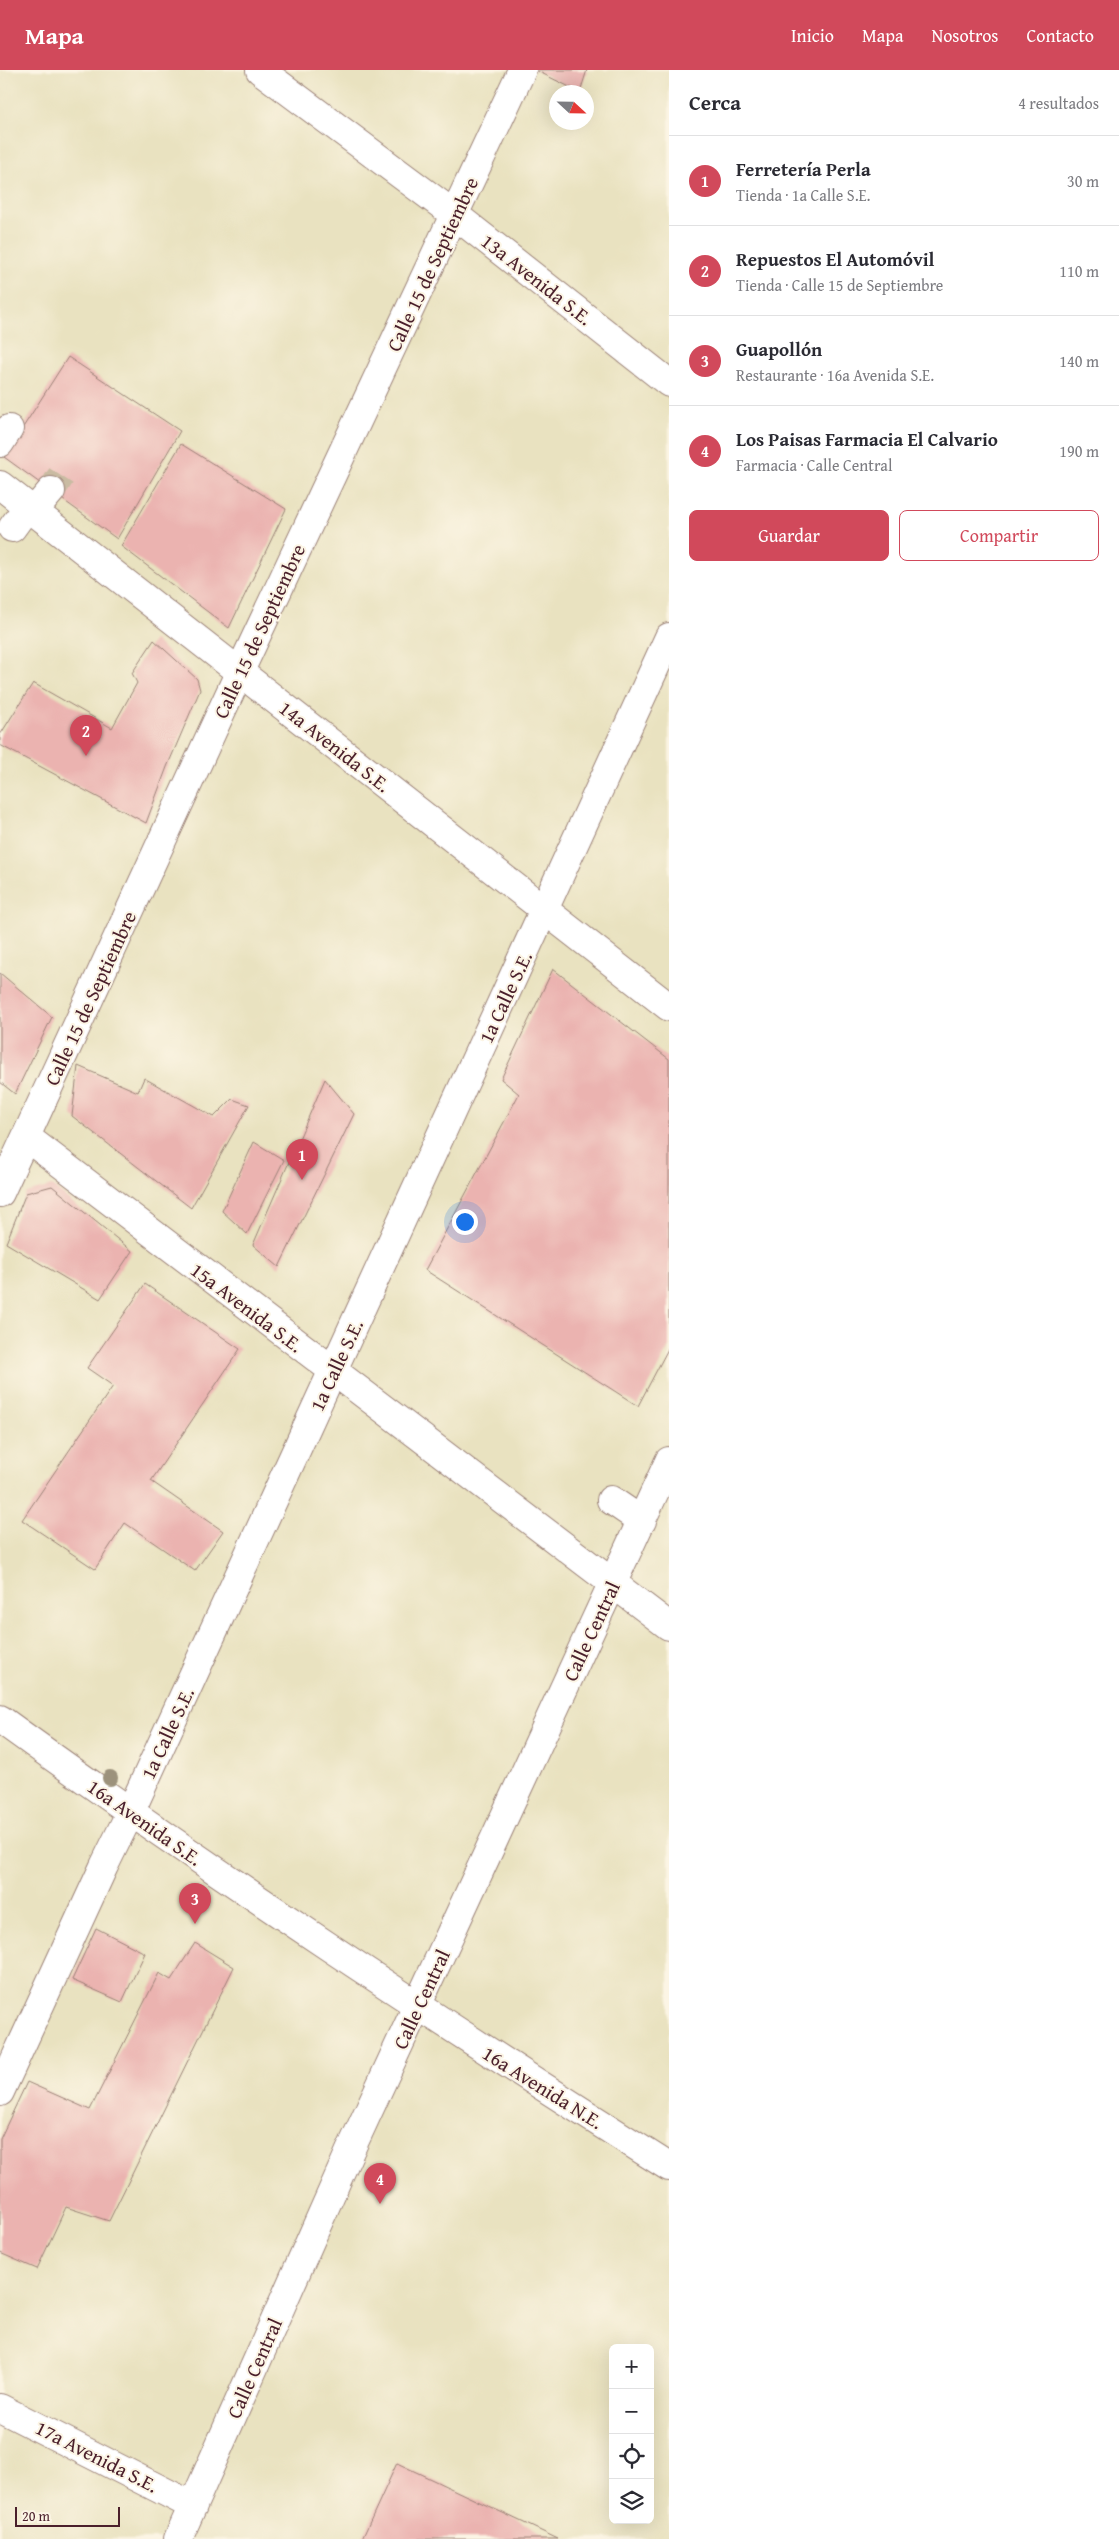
<!DOCTYPE html>
<html lang="es">
<meta charset="utf-8">
<style>
body{margin:0;font-family:"Gentium Book Plus",serif;background:#f2f2f3;color:#2b2b33}
.controls{position:absolute;right:15px;bottom:15px;display:grid;overflow:hidden;border-radius:8px;box-shadow:0 5px 20px #0002}
.controls button{width:45px;height:45px;display:grid;place-items:center;padding:0;border:0;border-bottom:1px solid #e1e1e2;background:#fff;color:#2b2b33;font:25px sans-serif}
.compass{position:absolute;left:549px;top:15px;width:45px;height:45px;border-radius:50%;background:#fff;box-shadow:0 5px 20px #0002;rotate:112deg}
.scale{position:absolute;left:15px;bottom:12px;width:105px;box-sizing:border-box;padding-left:5px;border:2px solid #4a1f2b;border-top:0;font-size:14px;line-height:18px;white-space:nowrap;color:#4a1f2b;-webkit-text-stroke:4px #fcf5e5;paint-order:stroke}
.you{position:absolute;left:464px;top:1151px;width:18px;height:18px;margin:-12px;border:4px solid #fff;border-radius:50%;background:#1a73e8;box-shadow:0 0 0 8px #1a73e833}
.badge{display:grid;place-items:center;width:32px;height:32px;border-radius:50%;background:#d1495b;color:#fff;font-size:16px;font-weight:700}
.pin{position:absolute;translate:-50% -41px;filter:drop-shadow(0 1px 2px #0008)}
.pin::after{content:'';position:absolute;top:26px;width:18px;height:15px;background:inherit;clip-path:polygon(0 0,100% 0,50% 100%)}
.list{margin:0;padding:0;list-style:none}
h2{display:flex;justify-content:space-between;align-items:center;height:65px;margin:0;padding:0 20px;font-size:21px}
h2 small{font-size:16px;font-weight:400;color:#7c7c81}
.list li{display:grid;grid-template-columns:32px 1fr auto;gap:15px;align-items:center;box-sizing:border-box;height:90px;padding:0 20px;border-top:1px solid #e1e1e2}
.list b{display:block;font-size:19px;white-space:nowrap}
.list p{margin:0;font-size:16px;white-space:nowrap;color:#7c7c81}
.list em{font-size:16px;font-style:normal;color:#7c7c81}
.actions{display:flex;gap:10px;padding:15px 20px}
.actions a{flex:1;padding:11px 0;border:1px solid #d1495b;border-radius:8px;text-align:center;font-size:18px;color:#d1495b}
.actions .main{background:#d1495b;color:#fff}
.icon{flex:none;width:28px;height:28px;fill:none;stroke:currentColor;stroke-width:2;stroke-linecap:round;stroke-linejoin:round}
.map{position:relative;flex:none;width:669px;height:2469px;overflow:hidden}
header{display:flex;align-items:center;gap:30px;box-sizing:border-box;height:70px;padding:0 25px;background:#d1495b;color:#fff}
header strong{font-size:24px}
nav{display:flex;gap:28px;margin-inline-start:auto;font-size:18px}
main{display:flex}
aside{flex:1;background:#fff}
.map>svg:first-child{display:block}
</style>
<header>
<strong>Mapa</strong>
<nav><a>Inicio</a><a>Mapa</a><a>Nosotros</a><a>Contacto</a></nav>
</header>
<main>
<div class="map">
<svg width="669" height="2469" viewBox="0 0 669 2469">
<rect width="100%" height="100%" fill="#fcf5e5"/>
<filter id="ink" filterUnits="userSpaceOnUse"><feTurbulence type="fractalNoise" baseFrequency=".02" numOctaves="2"/><feDisplacementMap in="SourceGraphic" scale="10" xChannelSelector="R" yChannelSelector="G"/><feConvolveMatrix kernelMatrix="1 2 1 2 8 2 1 2 1" color-interpolation-filters="sRGB"/></filter>
<filter id="wash" filterUnits="userSpaceOnUse"><feTurbulence type="fractalNoise" baseFrequency=".0096" numOctaves="4" result="noise"/><feDisplacementMap in="SourceGraphic" scale="20" xChannelSelector="R" yChannelSelector="G"/><feGaussianBlur stdDeviation="1.12" result="paint"/><feColorMatrix in="noise" values="0 0 0 0 0 0 0 0 0 0 0 0 0 0 0 0 0 1.4 0 .05"/><feComposite in="paint" operator="in"/></filter>
<g filter="url(#wash)">
<rect width="100%" height="100%" fill="#e9e2c0"/>
<g id="blocks">
<path fill="#ebb3b0" d="M535,0H587L580,22Z
M68,287L180,361L117,469L4,387Z
M181,374L286,439L229,558L121,476Z
M154,570L197,609L200,620L167,697L146,753L0,675V665L33,613L112,658L137,613L132,603Z
M553,899L669,989V1277L638,1336L425,1200L519,1024L501,1009Z
M0,903L52,947L15,1024L0,1012Z
M78,996L138,1022L144,1008L214,1047L232,1029L249,1035L191,1138L72,1046Z
M325,1009L354,1044L279,1197L253,1175Z
M254,1072L284,1090L247,1164L222,1141Z
M52,1116L132,1181L100,1229L6,1173L26,1123Z
M145,1214L240,1279L151,1411L223,1461L195,1501L125,1453L95,1499L22,1450L113,1316L87,1298Z
M96,1858L145,1883L122,1932L72,1910Z
M195,1873L234,1897L109,2151L66,2137L37,2199L0,2183V2069L27,2012L90,2040L159,1903L171,1910Z
M397,2393L558,2469H362Z"/>
</g>
</g>
<g filter="url(#ink)">
<use href="#blocks" fill-opacity="0" stroke="#9a8076" stroke-width="1"/>
<g fill="none" stroke-linecap="round" stroke-linejoin="round">
<path stroke="#c9bba2" stroke-width="28" stroke-dasharray="28 14" stroke-linecap="butt" d="M51,421L61,406"/>
<defs>
<path id="minor" d="M260,0L455,145L669,313
M0,373L9,359
M0,415L669,937
M34,441L51,421
M12,458L28,436
M26,1067L669,1556
M0,1123L240,601L522,0
M611,1430L642,1451
M0,1649C218,1807 442,1953 669,2097
M0,2022L104,1796L130,1743L669,567
M0,2338L193,2436
M178,2469L350,2081L669,1391"/>
</defs>
<use href="#minor" stroke="#9a8076" stroke-width="30"/>
<use href="#minor" stroke="#fff" stroke-width="28"/>
</g>
<circle fill="#9c927b" cx="110" cy="1708" r="8"/>
</g>
<g text-anchor="middle" dominant-baseline="central" stroke-width="4" stroke-linejoin="round" paint-order="stroke">
<g font-size="20" fill="#4a1f2b" stroke="#fcf5e5">
<text transform="translate(432 194) rotate(-65)">Calle 15 de Septiembre</text>
<text transform="translate(537 209) rotate(38)">13a Avenida S.E.</text>
<text transform="translate(259 561) rotate(-65)">Calle 15 de Septiembre</text>
<text transform="translate(335 676) rotate(38)">14a Avenida S.E.</text>
<text transform="translate(505 927) rotate(-65)">1a Calle S.E.</text>
<text transform="translate(90 928) rotate(-65)">Calle 15 de Septiembre</text>
<text transform="translate(247 1237) rotate(37)">15a Avenida S.E.</text>
<text transform="translate(336 1295) rotate(-65)">1a Calle S.E.</text>
<text transform="translate(591 1561) rotate(-65)">Calle Central</text>
<text transform="translate(167 1663) rotate(-65)">1a Calle S.E.</text>
<text transform="translate(145 1752) rotate(35)">16a Avenida S.E.</text>
<text transform="translate(421 1929) rotate(-65)">Calle Central</text>
<text transform="translate(543 2017) rotate(32)">16a Avenida N.E.</text>
<text transform="translate(254 2298) rotate(-66)">Calle Central</text>
<text transform="translate(97 2386) rotate(27)">17a Avenida S.E.</text>
</g>
</g>
</svg>
<div class="controls">
<button>+</button>
<button>−</button>
<button><svg class="icon" aria-label="locate" viewBox="0 0 24 24"><circle cx="12" cy="12" r="6"/><path d="M12 2v4M12 18v4M2 12h4M18 12h4"/></svg></button>
<button><svg class="icon" aria-label="layers" viewBox="0 0 24 24"><path d="M12 4l9 5-9 5-9-5zM3 14l9 5 9-5"/></svg></button>
</div>
<svg class="compass" viewBox="-18 -18 36 36"><path d="M0-13l5 13h-10z" fill="#e53935"/><path d="M0 13l5-13h-10z" fill="#7c7c81"/></svg>
<div class="scale">20 m</div>
<div class="you"></div>
<div class="pin badge" style="left:302px;top:1110px">1</div>
<div class="pin badge" style="left:86px;top:686px">2</div>
<div class="pin badge" style="left:195px;top:1854px">3</div>
<div class="pin badge" style="left:380px;top:2134px">4</div>
</div>
<aside>
<h2>Cerca<small>4 resultados</small></h2>
<ul class="list">
<li><span class="badge">1</span><div><b>Ferretería Perla</b><p>Tienda · 1a Calle S.E.</p></div><em>30 m</em></li>
<li><span class="badge">2</span><div><b>Repuestos El Automóvil</b><p>Tienda · Calle 15 de Septiembre</p></div><em>110 m</em></li>
<li><span class="badge">3</span><div><b>Guapollón</b><p>Restaurante · 16a Avenida S.E.</p></div><em>140 m</em></li>
<li><span class="badge">4</span><div><b>Los Paisas Farmacia El Calvario</b><p>Farmacia · Calle Central</p></div><em>190 m</em></li>
</ul>
<div class="actions"><a class="main">Guardar</a><a>Compartir</a></div>
</aside>
</main>
